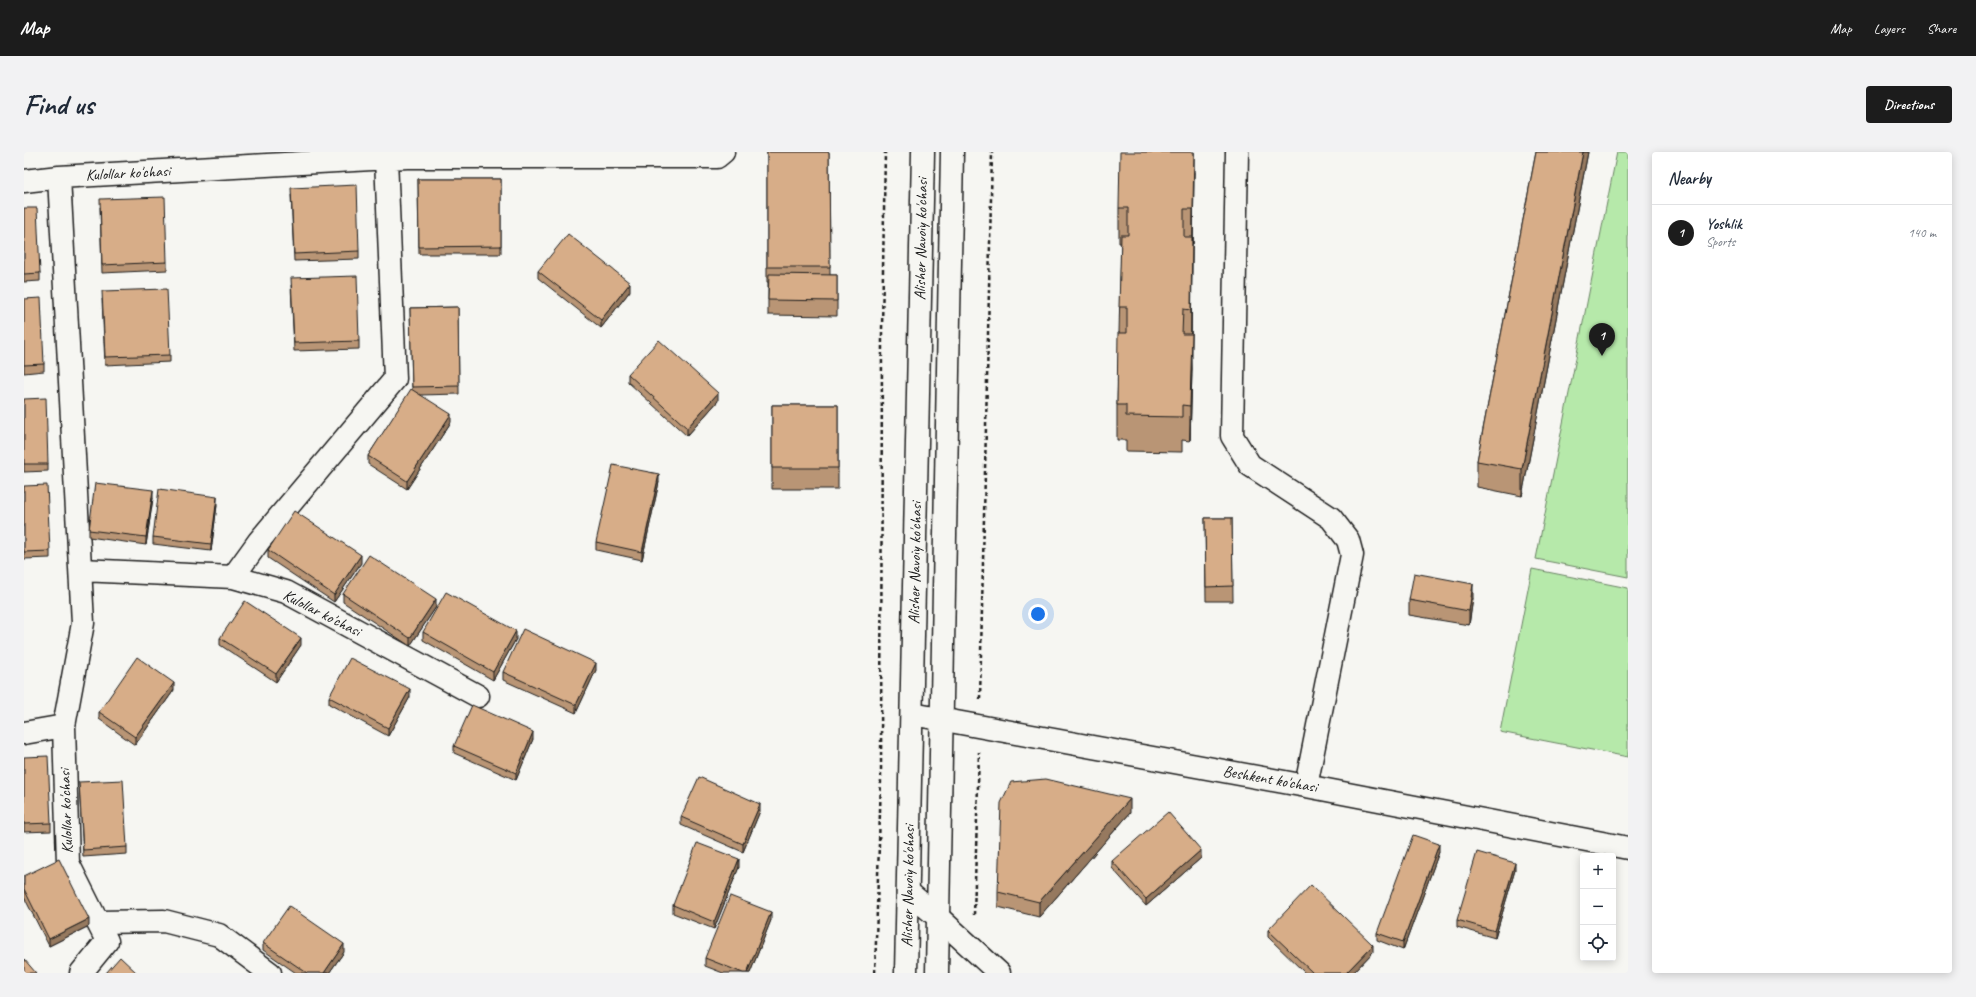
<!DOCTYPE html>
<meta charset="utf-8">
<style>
body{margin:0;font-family:Caveat,sans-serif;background:#f2f2f3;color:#1f2937}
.controls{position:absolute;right:12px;bottom:12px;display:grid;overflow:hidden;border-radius:4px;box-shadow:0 2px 10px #0003}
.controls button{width:36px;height:36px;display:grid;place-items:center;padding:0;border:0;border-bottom:1px solid #e0e1e3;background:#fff;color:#1f2937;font:20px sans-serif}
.you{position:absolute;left:1014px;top:462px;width:14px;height:14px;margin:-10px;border:3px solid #fff;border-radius:50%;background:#1a73e8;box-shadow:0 0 0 6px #1a73e833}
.badge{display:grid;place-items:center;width:26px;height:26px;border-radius:50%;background:#1c1c1c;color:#fff;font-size:13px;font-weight:700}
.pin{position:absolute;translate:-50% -33px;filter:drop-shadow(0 1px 2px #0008)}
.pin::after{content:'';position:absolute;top:21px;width:14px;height:12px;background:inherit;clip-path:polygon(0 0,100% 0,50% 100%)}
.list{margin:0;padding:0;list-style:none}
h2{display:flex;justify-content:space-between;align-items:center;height:52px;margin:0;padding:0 16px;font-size:17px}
h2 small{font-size:13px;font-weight:400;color:#747a83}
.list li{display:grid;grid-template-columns:26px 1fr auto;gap:12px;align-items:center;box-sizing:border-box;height:56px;padding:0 16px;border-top:1px solid #e0e1e3}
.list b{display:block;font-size:15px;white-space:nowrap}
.list p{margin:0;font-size:13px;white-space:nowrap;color:#747a83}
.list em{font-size:13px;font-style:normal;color:#747a83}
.icon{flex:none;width:22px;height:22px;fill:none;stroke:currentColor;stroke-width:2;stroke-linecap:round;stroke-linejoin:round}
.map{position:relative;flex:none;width:1604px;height:821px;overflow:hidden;border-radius:4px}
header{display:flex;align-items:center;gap:24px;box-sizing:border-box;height:56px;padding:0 20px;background:#1c1c1c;color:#fff}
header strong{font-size:19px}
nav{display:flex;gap:22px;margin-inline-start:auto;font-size:14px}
.intro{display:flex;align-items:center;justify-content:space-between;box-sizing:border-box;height:96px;padding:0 24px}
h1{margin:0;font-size:28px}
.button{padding:10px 18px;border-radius:4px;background:#1c1c1c;color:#fff;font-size:14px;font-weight:700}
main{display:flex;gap:24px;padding:0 24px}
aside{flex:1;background:#fff;border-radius:4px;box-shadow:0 2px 10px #0003}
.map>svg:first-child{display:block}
</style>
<header>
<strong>Map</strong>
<nav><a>Map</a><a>Layers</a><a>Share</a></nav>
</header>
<div class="intro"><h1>Find us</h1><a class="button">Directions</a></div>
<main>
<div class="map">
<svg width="1604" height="821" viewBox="0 0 1604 821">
<rect width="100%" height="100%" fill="#f6f6f2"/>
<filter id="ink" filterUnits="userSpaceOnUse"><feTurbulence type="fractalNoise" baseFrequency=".025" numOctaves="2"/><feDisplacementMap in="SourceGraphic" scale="8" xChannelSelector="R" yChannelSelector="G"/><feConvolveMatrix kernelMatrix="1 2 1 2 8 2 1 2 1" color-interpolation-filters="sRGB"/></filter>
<g filter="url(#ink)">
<path fill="#b6e9aa" stroke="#698263" d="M1593,0H1604V425L1512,407Z
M1508,417L1604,436V605L1476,580Z"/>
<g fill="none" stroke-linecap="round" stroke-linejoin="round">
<defs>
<path id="minor" d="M1213,0L1208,284L1226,313L1307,366L1324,388L1328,403L1282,634
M35,25L59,471L40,574L44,711L83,789L57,821
M0,29L35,25L383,5H693L699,0
M57,418L209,425L262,440L454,544
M209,425L235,389L371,227L362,6
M888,562L1282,634L1604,696
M0,581L40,574
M884,740L914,765L975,821
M74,770L140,769L195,783L246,821"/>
<path id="secondary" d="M882,821L899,0
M913,821L928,0"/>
</defs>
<use href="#minor" stroke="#1c1c1c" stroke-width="25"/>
<use href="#secondary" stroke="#1c1c1c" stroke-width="25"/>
<path stroke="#1c1c1c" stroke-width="2.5" stroke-dasharray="4 3" stroke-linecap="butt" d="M956,547L968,0
M950,763L955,600
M851,821L857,627L858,178L861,0"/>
<use href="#minor" stroke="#f6f6f2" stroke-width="22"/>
<use href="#secondary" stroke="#f6f6f2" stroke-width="22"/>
</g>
<path fill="#b99575" stroke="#1c1c1c" d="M743,0H805L806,123H813V164L744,163V130H743Z
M1512,0H1564L1498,344L1453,335V309Z
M1170,20L1169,92H1168L1167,182L1168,217L1166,289L1158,288V300L1102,299V288H1093V253L1095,181L1097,91H1095V56Z
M394,27H477V102H395Z
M267,43L335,99V107L270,109Z
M76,55L143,110V118L78,121Z
M0,56L16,121V129L0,130Z
M514,119L606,139L577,176L514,126Z
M267,133L335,189V197L270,199Z
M0,147L20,212V219L0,221Z
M78,147L146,203V210L81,213Z
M434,155L435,242L396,243L427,270L383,337L344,312V304L388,237L386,156Z
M604,222L694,249L663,284L604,230Z
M0,247L24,312V319L0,320Z
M748,253H814V337H748Z
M635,330L618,408L572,398V390Z
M0,334L26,399V406L0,407Z
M129,346L122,393L65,385V378Z
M193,353L187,399L129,392V385Z
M1181,366H1208L1209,449H1182Z
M244,398L337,411L310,450L244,406Z
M319,442L412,455L386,494L319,450Z
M1449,446L1445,473L1385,463V448Z
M399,480L492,487L469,528L399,488Z
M196,486L277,493L252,530L196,493Z
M572,518L552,561L479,528V520Z
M150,538L111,593L75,567V560Z
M305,545H386L364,584L305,552Z
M509,587L492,628L430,601V594Z
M0,605L27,671V679L0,680Z
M55,630L103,695V702L59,705Z
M736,659L719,700L657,673V665Z
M1106,661L1015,765L974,755V740Z
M1415,700L1379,798L1353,788V781Z
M1177,706L1122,754L1088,716V709Z
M715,715L690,777L649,761V753Z
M1491,718L1471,786L1433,775V768Z
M0,724L65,774L25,794L0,745Z
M747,768L726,821H699L681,814V806Z
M1244,778L1349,800L1329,821H1281L1244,785Z
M239,791L320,800L305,821H272L239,798Z"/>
<path fill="#96795f" stroke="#1c1c1c" d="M1170,0V20L1169,92V57Z
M1559,0H1564L1498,344V317Z
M1168,85V120L1167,192V158Z
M606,131V139L577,176V168Z
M1168,182V217L1166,289V254Z
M694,241V249L663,284V276Z
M427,262V270L383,337V329Z
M635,322V330L618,408V400Z
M129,338V346L122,393V385Z
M193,345V353L187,399V392Z
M337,403V411L310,450V443Z
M1449,432V446L1445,473V459Z
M412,447V455L386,494V486Z
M492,479V487L469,528V520Z
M277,486V493L252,530V522Z
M572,511V518L552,561V553Z
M150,531V538L111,593V585Z
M386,537V545L364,584V576Z
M509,580V587L492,628V621Z
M1106,647V661L1015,765V750Z
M736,652V659L719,700V692Z
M1415,692V700L1379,798V790Z
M1177,698V706L1122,754V747Z
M715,707V715L690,777V770Z
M1491,711V718L1471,786V779Z
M747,760V768L726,821H723Z
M65,767V774L25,794V787Z
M320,792V800L305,821H300Z
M1349,793V800L1329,821H1322Z"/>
<path fill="#d7ad88" stroke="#1c1c1c" d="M743,0H805L806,115H743Z
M1096,0H1170L1169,57H1160V85H1168L1167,158L1159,157L1158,182H1168L1166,254L1158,253V265L1102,264V253H1093L1094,181H1103V155H1095L1097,83H1104V56H1095Z
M1512,0H1559L1498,317L1453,309Z
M394,27H477V94L395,95Z
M333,33L335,99L270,102L267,36Z
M141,45L143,110L78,113L76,47Z
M0,56H13L16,121L0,122Z
M544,82L606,131L577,168L514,119Z
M745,122L813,123V149L744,148Z
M333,124L335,189L270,191L267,126Z
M143,137L146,203L81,205L78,139Z
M17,146L20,212L0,213V147Z
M434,155L435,234L388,235L386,156Z
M635,188L694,241L663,276L604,222Z
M387,237L427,262L383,329L344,304Z
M22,246L24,312H0V247Z
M748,253H814V316H748Z
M589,313L635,322L618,400L572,390Z
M71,331L129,338L122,385L65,378Z
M23,333L26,399L0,400V334Z
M135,337L193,345L187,392L129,385Z
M270,359L337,403L310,443L244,398Z
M1181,366H1208L1209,434L1182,435Z
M345,403L412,447L386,486L319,442Z
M1390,421L1449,432L1445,459L1385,448Z
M422,440L492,479L469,520L399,480Z
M221,449L277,486L252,522L196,486Z
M499,477L572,511L552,553L479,520Z
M113,505L150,531L111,585L75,560Z
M326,506L386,537L364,576L305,545Z
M448,553L509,580L492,621L430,594Z
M24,604L27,671L0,672V605Z
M675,625L736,652L719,692L657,665Z
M1022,627L1106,647L1015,750L974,740L977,651L987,630Z
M99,628L103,695L59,698L55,630Z
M1144,660L1177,698L1122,747L1088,709Z
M1389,683L1415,692L1379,790L1353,781Z
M673,691L715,707L690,770L649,753Z
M1453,700L1491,711L1471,779L1433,768Z
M35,707L65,767L25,787L0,737V724Z
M1287,733L1349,793L1322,821H1289L1244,778Z
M706,744L747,760L723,821H719L681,806Z
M265,754L320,792L300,821H283L239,791Z
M96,805L113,821H82Z
M0,807L12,821H0Z"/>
</g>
<g text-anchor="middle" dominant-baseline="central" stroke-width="3" stroke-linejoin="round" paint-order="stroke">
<g font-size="16" fill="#1c1c1c" stroke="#f6f6f2">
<text transform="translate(104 21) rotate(-3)">Kulollar ko'chasi</text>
<text transform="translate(897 87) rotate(-89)">Alisher Navoiy ko'chasi</text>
<text transform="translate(891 411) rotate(-89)">Alisher Navoiy ko'chasi</text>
<text transform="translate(298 461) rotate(27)">Kulollar ko'chasi</text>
<text transform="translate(1246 627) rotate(10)">Beshkent ko'chasi</text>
<text transform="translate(42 659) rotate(-92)">Kulollar ko'chasi</text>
<text transform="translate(884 734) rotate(-89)">Alisher Navoiy ko'chasi</text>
</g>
</g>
</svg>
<div class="controls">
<button>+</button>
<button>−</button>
<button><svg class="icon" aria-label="locate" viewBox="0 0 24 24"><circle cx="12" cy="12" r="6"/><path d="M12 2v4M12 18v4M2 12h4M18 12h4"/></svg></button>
</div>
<div class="you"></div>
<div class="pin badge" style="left:1578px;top:204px">1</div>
</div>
<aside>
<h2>Nearby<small></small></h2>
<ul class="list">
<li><span class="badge">1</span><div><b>Yoshlik</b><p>Sports</p></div><em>140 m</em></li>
</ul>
</aside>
</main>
